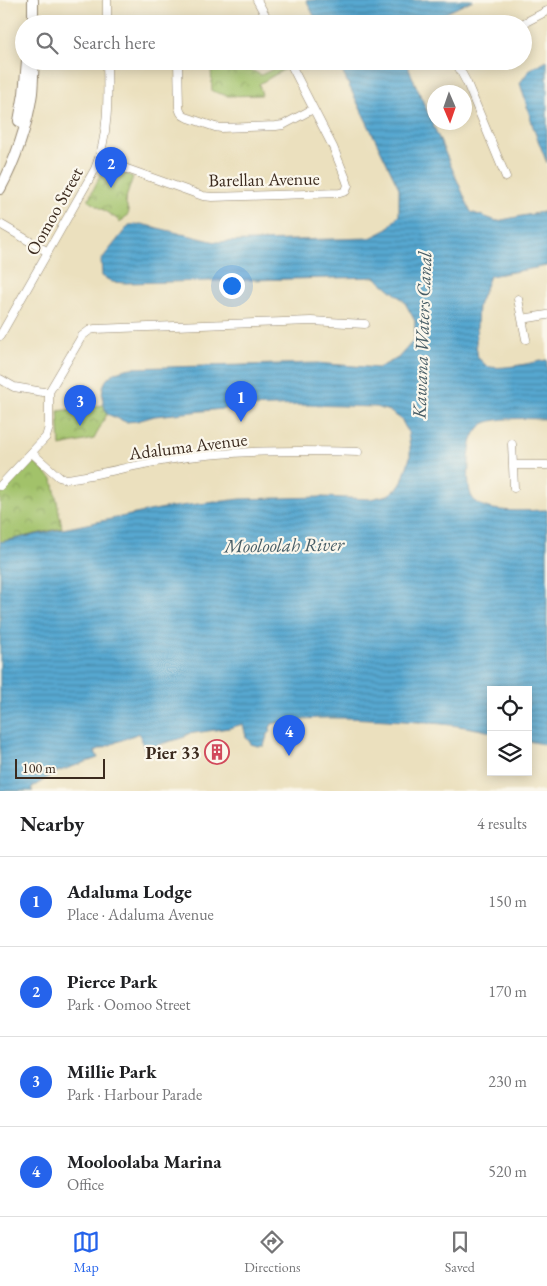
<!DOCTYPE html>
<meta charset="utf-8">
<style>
body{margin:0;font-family:"EB Garamond",serif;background:#f6f6f6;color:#202124}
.controls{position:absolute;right:15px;bottom:15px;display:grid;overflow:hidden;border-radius:0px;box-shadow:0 2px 12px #0003}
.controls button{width:45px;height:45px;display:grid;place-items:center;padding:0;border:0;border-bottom:1px solid #e0e0e0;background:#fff;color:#202124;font:25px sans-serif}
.compass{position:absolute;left:427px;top:85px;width:45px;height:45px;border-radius:50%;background:#fff;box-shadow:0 2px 12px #0003;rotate:178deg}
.scale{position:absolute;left:15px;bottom:12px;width:90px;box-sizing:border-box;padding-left:5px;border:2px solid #3b2a1e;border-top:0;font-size:14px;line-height:18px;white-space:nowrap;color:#3b2a1e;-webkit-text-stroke:4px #fbf7ec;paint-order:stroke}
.you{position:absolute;left:231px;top:285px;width:18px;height:18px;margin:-12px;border:4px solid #fff;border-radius:50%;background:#1a73e8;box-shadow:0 0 0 8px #1a73e833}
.badge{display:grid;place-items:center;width:32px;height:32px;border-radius:50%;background:#2563eb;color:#fff;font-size:16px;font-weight:700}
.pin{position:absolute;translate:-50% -41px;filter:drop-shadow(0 1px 2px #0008)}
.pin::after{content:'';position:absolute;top:26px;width:18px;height:15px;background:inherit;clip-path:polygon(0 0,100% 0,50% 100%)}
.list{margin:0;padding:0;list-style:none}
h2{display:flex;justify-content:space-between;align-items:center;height:65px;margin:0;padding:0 20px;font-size:21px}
h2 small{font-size:16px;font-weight:400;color:#757577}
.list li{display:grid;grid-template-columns:32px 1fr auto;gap:15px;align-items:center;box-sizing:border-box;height:90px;padding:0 20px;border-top:1px solid #e0e0e0}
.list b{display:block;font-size:19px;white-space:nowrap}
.list p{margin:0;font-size:16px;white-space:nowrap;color:#757577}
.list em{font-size:16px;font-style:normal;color:#757577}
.icon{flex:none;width:28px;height:28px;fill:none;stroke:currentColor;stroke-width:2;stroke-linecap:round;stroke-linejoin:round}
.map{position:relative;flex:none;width:547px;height:791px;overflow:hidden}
.search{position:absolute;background:#fff;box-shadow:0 2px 12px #0003;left:15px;right:15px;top:15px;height:55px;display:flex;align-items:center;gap:12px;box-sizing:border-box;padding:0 18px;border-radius:28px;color:#757577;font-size:19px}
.sheet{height:425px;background:#fff}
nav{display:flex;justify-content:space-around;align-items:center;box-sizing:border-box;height:70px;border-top:1px solid #e0e0e0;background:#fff;font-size:14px;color:#757577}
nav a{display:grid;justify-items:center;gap:2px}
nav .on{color:#2563eb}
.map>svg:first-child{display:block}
</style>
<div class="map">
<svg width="547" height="791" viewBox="0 0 547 791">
<defs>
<pattern id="park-crowns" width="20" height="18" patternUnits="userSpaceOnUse" patternTransform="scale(1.25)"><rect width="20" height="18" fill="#a2c26b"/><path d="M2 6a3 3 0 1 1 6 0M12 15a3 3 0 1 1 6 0" fill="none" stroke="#859e57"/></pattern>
<pattern id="water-rules" width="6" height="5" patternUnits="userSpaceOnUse" patternTransform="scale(1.25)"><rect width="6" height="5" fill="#56a7d0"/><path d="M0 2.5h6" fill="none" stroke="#4888a8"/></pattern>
</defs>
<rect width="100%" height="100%" fill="#fbf7ec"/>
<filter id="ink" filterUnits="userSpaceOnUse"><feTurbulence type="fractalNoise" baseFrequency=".02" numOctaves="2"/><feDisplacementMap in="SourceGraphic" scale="10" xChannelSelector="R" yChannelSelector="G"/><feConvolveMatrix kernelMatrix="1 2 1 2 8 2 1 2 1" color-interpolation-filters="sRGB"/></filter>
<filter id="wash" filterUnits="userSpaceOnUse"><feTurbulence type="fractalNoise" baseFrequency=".0096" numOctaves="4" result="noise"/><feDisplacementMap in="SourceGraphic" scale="20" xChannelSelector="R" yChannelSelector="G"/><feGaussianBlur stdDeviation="1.12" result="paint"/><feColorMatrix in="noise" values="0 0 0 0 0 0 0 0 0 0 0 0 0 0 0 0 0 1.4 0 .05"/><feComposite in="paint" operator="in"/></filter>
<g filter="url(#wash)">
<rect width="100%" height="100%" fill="#ebe0be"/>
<path fill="url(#park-crowns)" stroke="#6e7644" d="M211,64L249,69L261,75L283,64L285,69L259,84L262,95L228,96L212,91Z
M111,168L133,177L125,201L129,213L120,223L117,219L88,200L102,172Z
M104,405L107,414L94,439L60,446L58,411Z
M33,463L36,464L53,480L62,528L0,542V494L28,465Z"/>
<path fill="url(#water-rules)" stroke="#486877" d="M306,0H473L423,24H318Z
M547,60V163L534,130L520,83L530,69Z
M337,61H408V67L471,212L497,221L547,211V266L490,276L478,306L476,345L478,358C481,360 484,364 487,366C499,371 533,362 547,360V419C531,419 494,416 482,425C471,434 470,447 469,460C469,471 467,484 471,495C479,516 528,510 547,510V745L528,741V690H491V732C457,724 422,722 388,720C349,718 310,715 272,724L270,728L271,731L267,736L264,746H258L251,744L246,737L243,724L229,728L187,734L185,737L144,749L139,733L95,751L98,758L57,772L31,788L33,791H0V542L164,508L241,499L322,497L370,499L388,495L398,488L402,482L410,457V447L408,432L401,419L389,411L376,407L308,405L241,407L155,416L137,421L126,422L107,414C101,399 98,381 116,372C120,370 126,369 131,368L317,363L378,368L398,358L414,340L415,321L404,301L375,277L125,283L112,282L102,276L101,260L129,225L141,224L216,242L370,238L386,230L399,215V188Z"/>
</g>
<g filter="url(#ink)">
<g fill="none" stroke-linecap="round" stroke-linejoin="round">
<defs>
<path id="minor" d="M107,0V24
M257,0L270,24
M522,24L547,11
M178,61L179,107C180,112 181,115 186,117L215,127L221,128L276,126L283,125L313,109
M458,61L459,68L467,83L506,177
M99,159L203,196L212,197L340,193L346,191L348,185L346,179L333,147L289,61
M0,224L48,252
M518,299L526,339
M522,319L547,315
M0,336L95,169C109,136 108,97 107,61
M0,379L14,387L43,392H49
M49,392L82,336L90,330L95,329L311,321L365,324
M512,444L514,488
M32,453L59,477L66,479C100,475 133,465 167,460C230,450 295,450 358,452
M514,465H547
M0,486L46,437L49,427V392"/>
<path id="major" d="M33,0V24
M19,121L24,94L27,61
M0,189C15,162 28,123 32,93C33,82 33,72 34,61"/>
</defs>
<use href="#minor" stroke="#93856e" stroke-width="9"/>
<use href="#major" stroke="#93856e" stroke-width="12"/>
<use href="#minor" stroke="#fff" stroke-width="8"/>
<use href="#major" stroke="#fff" stroke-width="10"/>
</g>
</g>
<defs>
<symbol id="building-ring" viewBox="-11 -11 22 22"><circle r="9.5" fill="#fbf7ec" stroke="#d1495b" stroke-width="1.5"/><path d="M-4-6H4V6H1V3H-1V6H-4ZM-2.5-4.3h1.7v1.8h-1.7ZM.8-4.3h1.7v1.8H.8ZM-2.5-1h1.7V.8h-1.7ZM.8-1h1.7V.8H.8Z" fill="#d1495b"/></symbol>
</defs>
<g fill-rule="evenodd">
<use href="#building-ring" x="203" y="738" width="28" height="28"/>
</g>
<g text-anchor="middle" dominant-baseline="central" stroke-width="4.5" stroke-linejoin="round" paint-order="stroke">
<g font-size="18" fill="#3b2a1e" stroke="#fbf7ec">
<text transform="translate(264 179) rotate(-1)">Barellan Avenue</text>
<text transform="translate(54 211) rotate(-61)">Oomoo Street</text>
<text transform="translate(188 446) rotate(-7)">Adaluma Avenue</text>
</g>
<g font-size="18" font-weight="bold" fill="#3b2a1e" stroke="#fbf7ec" text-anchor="end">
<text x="200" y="752">Pier 33</text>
</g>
<g font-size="19" font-style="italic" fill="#465c65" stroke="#fbf7ec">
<text transform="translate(422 335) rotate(-88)">Kawana Waters Canal</text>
<text transform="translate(284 545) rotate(-1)">Mooloolah River</text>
</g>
</g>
</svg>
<div class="controls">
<button><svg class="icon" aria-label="locate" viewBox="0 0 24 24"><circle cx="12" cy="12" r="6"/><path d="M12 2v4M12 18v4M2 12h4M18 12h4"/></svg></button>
<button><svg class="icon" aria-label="layers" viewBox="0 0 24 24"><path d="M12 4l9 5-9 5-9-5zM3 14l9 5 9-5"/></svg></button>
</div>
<svg class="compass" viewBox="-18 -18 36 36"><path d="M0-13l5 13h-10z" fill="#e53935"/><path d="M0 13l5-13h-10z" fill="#757577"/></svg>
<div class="scale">100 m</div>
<div class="you"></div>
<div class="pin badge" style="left:241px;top:422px">1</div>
<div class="pin badge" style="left:111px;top:188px">2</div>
<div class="pin badge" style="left:80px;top:426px">3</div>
<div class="pin badge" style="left:289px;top:756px">4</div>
<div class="search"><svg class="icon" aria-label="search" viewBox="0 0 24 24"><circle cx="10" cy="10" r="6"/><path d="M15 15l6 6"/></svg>Search here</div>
</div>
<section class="sheet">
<h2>Nearby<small>4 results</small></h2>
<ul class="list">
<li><span class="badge">1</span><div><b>Adaluma Lodge</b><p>Place · Adaluma Avenue</p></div><em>150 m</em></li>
<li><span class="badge">2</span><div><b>Pierce Park</b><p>Park · Oomoo Street</p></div><em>170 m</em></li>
<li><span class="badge">3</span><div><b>Millie Park</b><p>Park · Harbour Parade</p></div><em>230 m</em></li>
<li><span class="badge">4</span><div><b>Mooloolaba Marina</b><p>Office</p></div><em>520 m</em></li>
</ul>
</section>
<nav>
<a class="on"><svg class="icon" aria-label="map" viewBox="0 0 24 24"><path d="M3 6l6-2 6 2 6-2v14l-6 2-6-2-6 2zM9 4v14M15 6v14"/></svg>Map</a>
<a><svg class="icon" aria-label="directions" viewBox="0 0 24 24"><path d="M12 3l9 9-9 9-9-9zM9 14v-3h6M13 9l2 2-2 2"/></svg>Directions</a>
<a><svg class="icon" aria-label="saved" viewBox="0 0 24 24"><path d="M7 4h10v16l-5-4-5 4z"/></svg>Saved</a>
</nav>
